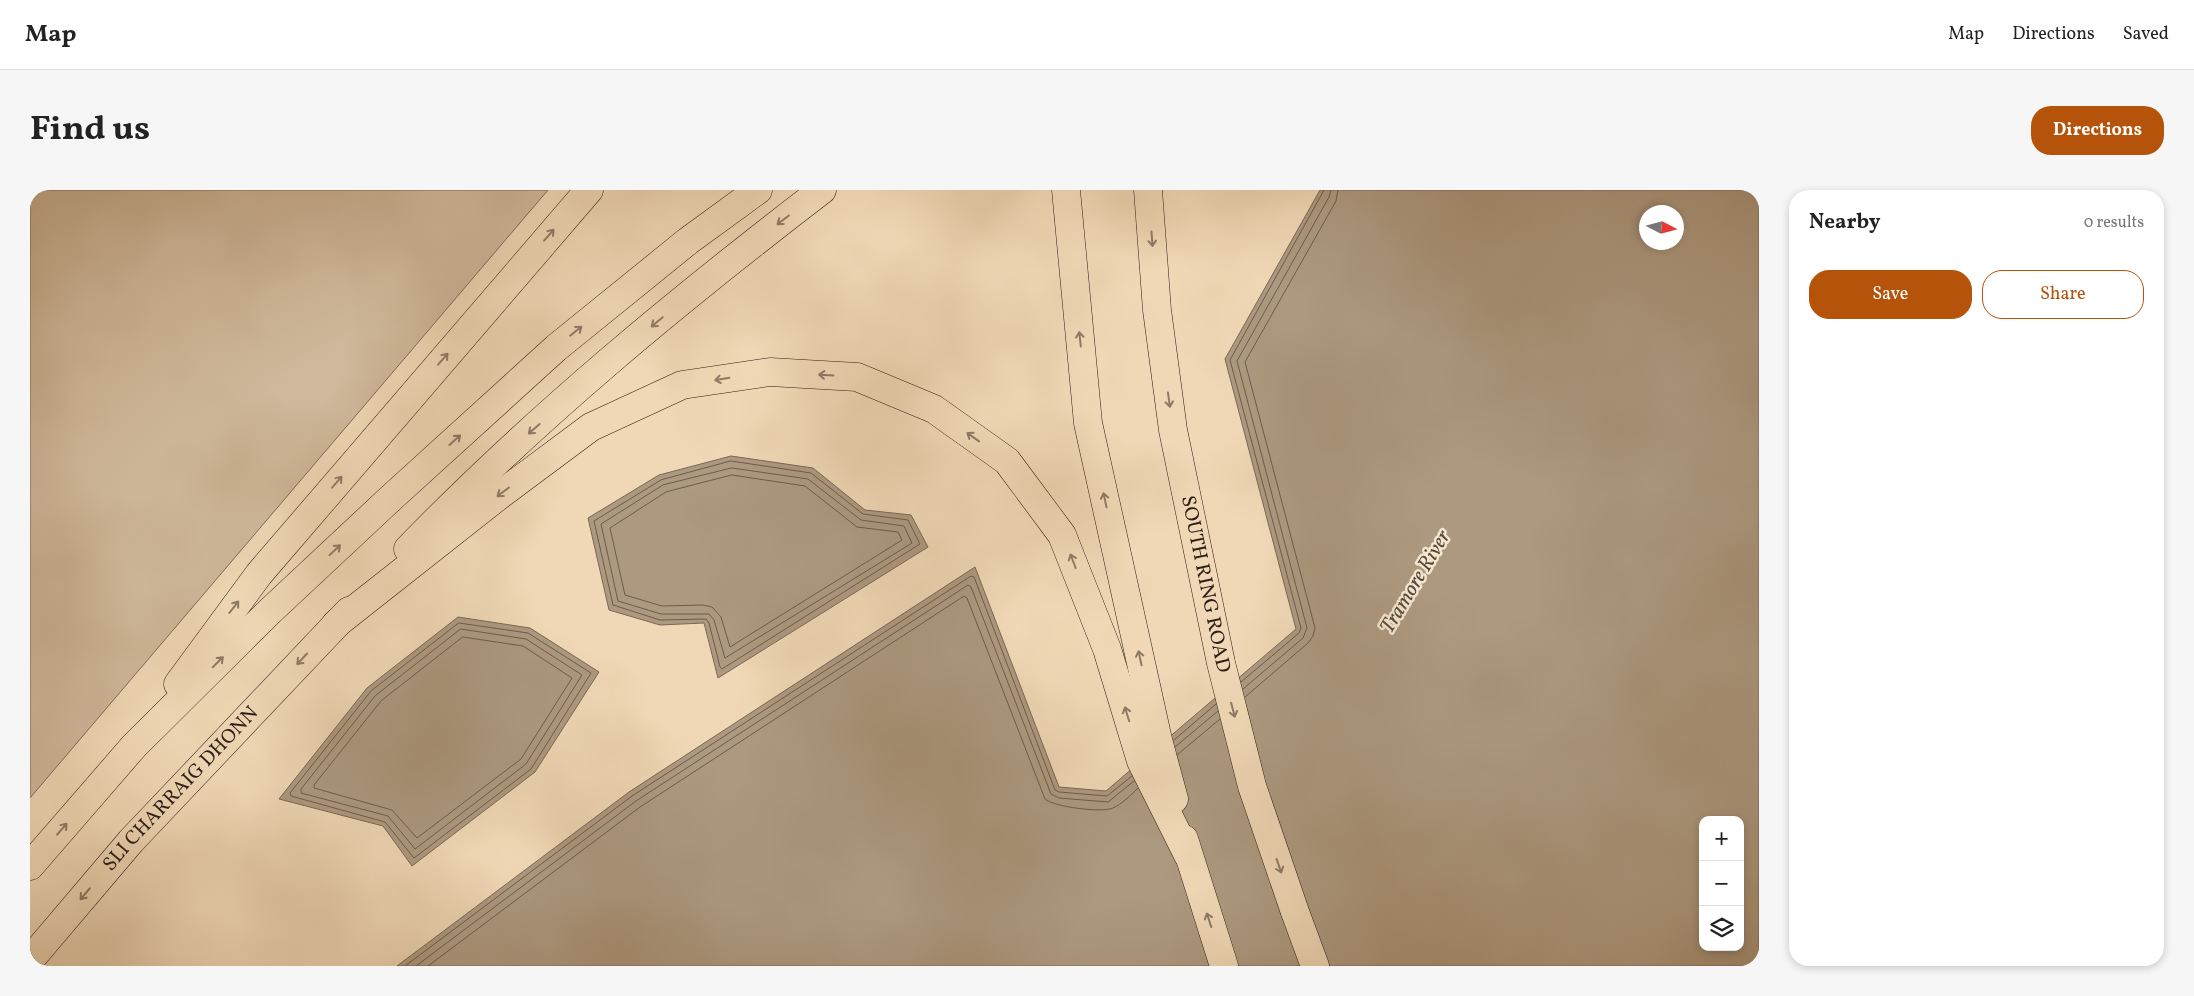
<!DOCTYPE html>
<meta charset="utf-8">
<style>
body{margin:0;font-family:Vollkorn,serif;background:#f6f6f6;color:#222}
.controls{position:absolute;right:15px;bottom:15px;display:grid;overflow:hidden;border-radius:10px;box-shadow:0 2px 8px #0003}
.controls button{width:45px;height:45px;display:grid;place-items:center;padding:0;border:0;border-bottom:1px solid #e0e0e0;background:#fff;color:#222;font:25px sans-serif}
.compass{position:absolute;left:1609px;top:15px;width:45px;height:45px;border-radius:50%;background:#fff;box-shadow:0 2px 8px #0003;rotate:96deg}
.list{margin:0;padding:0;list-style:none}
h2{display:flex;justify-content:space-between;align-items:center;height:65px;margin:0;padding:0 20px;font-size:21px}
h2 small{font-size:16px;font-weight:400;color:#767676}
.actions{display:flex;gap:10px;padding:15px 20px}
.actions a{flex:1;padding:11px 0;border:1px solid #b45309;border-radius:20px;text-align:center;font-size:18px;color:#b45309}
.actions .main{background:#b45309;color:#fff}
.icon{flex:none;width:28px;height:28px;fill:none;stroke:currentColor;stroke-width:2;stroke-linecap:round;stroke-linejoin:round}
.map{position:relative;flex:none;width:1729px;height:776px;overflow:hidden;border-radius:20px}
header{display:flex;align-items:center;gap:30px;box-sizing:border-box;height:70px;padding:0 25px;background:#fff;border-bottom:1px solid #e0e0e0}
header strong{font-size:24px}
nav{display:flex;gap:28px;margin-inline-start:auto;font-size:18px}
.intro{display:flex;align-items:center;justify-content:space-between;box-sizing:border-box;height:120px;padding:0 30px}
h1{margin:0;font-size:35px}
.button{padding:12px 22px;border-radius:20px;background:#b45309;color:#fff;font-size:18px;font-weight:700}
main{display:flex;gap:30px;padding:0 30px}
aside{flex:1;background:#fff;border-radius:20px;box-shadow:0 2px 8px #0003}
.map>svg:first-child{display:block}
</style>
<header>
<strong>Map</strong>
<nav><a>Map</a><a>Directions</a><a>Saved</a></nav>
</header>
<div class="intro"><h1>Find us</h1><a class="button">Directions</a></div>
<main>
<div class="map">
<svg width="1729" height="776" viewBox="0 0 1729 776">
<rect width="100%" height="100%" fill="#f0d8b6"/>
<filter id="stains"><feTurbulence type="fractalNoise" baseFrequency=".004" numOctaves="4"/><feColorMatrix values="0 0 0 0 .2 0 0 0 0 .09 0 0 0 0 .02 0 0 0 .5 -.17"/></filter>
<radialGradient id="worn" r=".72"><stop offset=".6" stop-color="#630" stop-opacity="0"/><stop offset="1" stop-color="#630" stop-opacity=".3"/></radialGradient>
<path fill="#cfb89b" stroke="#7e6b59" d="M0,0H518L0,608Z"/>
<path fill="#ad9980" stroke="#796856" fill-rule="evenodd" d="M1290,0H1729V776H367L599,602L945,377L1029,597L1076,601L1266,439L1195,169ZM1616,22H1646V52H1616ZM1673,630H1710V757H1673Z
M701,266L783,278L835,320L881,325L898,357L688,488L674,433L630,435L579,420L558,328L629,285Z
M428,427L500,438L569,482L505,582L382,676L353,636L249,609L337,498Z"/>
<g fill="none" stroke-linecap="round" stroke-linejoin="round">
<path stroke="#6c5c4c" stroke-width="1" d="M701,271L781,283L833,324L878,330L890,354L692,479L690,477L679,433L676,429L630,430L583,415L564,331L631,290Z
M702,278L778,289L831,330L874,336L882,353L695,468L684,430L679,424H631L588,411L571,334L633,295Z
M702,285L775,296L827,337L868,342L872,350L700,457L691,427L682,417L673,415L632,416L595,405L580,338L636,302Z
M429,433L498,443L561,483L501,579L384,668L355,632L261,606L260,603L341,501Z
M431,439L496,449L552,485L496,574L385,659L358,626L271,603V599L345,506Z
M433,447L493,456L542,488L491,569L387,648L362,620L284,598V595L351,511Z
M1211,492L1269,443L1271,438L1200,170L1294,0
M1213,499L1273,448L1277,438L1207,171L1299,7L1301,0
M1215,507L1278,453L1283,446L1285,438L1215,172L1306,11L1308,0
M1144,550L1186,514
M1145,557L1188,521
M1147,565L1190,529
M375,776L602,606L941,386L944,387L1025,600L1029,602L1077,606L1102,586
M386,776L606,611L938,395L941,397L1021,604L1029,608L1078,612L1104,591
M398,776L610,617L934,406L937,408L1015,609C1024,617 1072,623 1083,618C1092,614 1101,605 1108,598"/>
<defs>
<g id="highway">
<path d="M1036,0L1058,233L1128,550L1144,609"/>
<path id="s1" d="M1118,0L1127,120L1143,240L1191,473L1222,596L1265,722L1285,776"/>
<path d="M378,359C505,228 647,111 792,0"/>
<path d="M306,434L471,304L561,237L652,195L740,182L827,187L904,219L977,271L1032,345L1077,459L1111,571L1158,665"/>
<path d="M148,494L229,384L559,0"/>
<path d="M1154,649L1194,776"/>
<path d="M0,676L104,556L238,423L361,308L526,158L658,51L728,0"/>
<path id="s2" d="M0,770L101,651L319,421"/>
</g>
</defs>
<use href="#highway" stroke="#2c1e17" stroke-width="29"/>
<use href="#highway" stroke="#f0d8b6" stroke-width="28"/>
</g>
<defs><path id="oneway-shaft" d="M-6 0H5M1.5-3L5.5 0L1.5 3" fill="none" stroke-width="1.6" stroke-linecap="round" stroke-linejoin="round" transform="scale(1.25)"/></defs>
<g stroke="#8e7b66">
<use href="#oneway-shaft" transform="translate(753 30) rotate(143)"/>
<use href="#oneway-shaft" transform="translate(519 45) rotate(-49)"/>
<use href="#oneway-shaft" transform="translate(1122 49) rotate(86)"/>
<use href="#oneway-shaft" transform="translate(627 132) rotate(140)"/>
<use href="#oneway-shaft" transform="translate(546 141) rotate(-39)"/>
<use href="#oneway-shaft" transform="translate(1050 149) rotate(-96)"/>
<use href="#oneway-shaft" transform="translate(413 169) rotate(-49)"/>
<use href="#oneway-shaft" transform="translate(796 185) rotate(-177)"/>
<use href="#oneway-shaft" transform="translate(692 189) rotate(171)"/>
<use href="#oneway-shaft" transform="translate(1139 210) rotate(82)"/>
<use href="#oneway-shaft" transform="translate(504 239) rotate(139)"/>
<use href="#oneway-shaft" transform="translate(943 247) rotate(-144)"/>
<use href="#oneway-shaft" transform="translate(425 250) rotate(-42)"/>
<use href="#oneway-shaft" transform="translate(307 292) rotate(-49)"/>
<use href="#oneway-shaft" transform="translate(473 302) rotate(143)"/>
<use href="#oneway-shaft" transform="translate(1075 310) rotate(-102)"/>
<use href="#oneway-shaft" transform="translate(305 360) rotate(-43)"/>
<use href="#oneway-shaft" transform="translate(1043 371) rotate(-111)"/>
<use href="#oneway-shaft" transform="translate(204 417) rotate(-52)"/>
<use href="#oneway-shaft" transform="translate(1110 468) rotate(-102)"/>
<use href="#oneway-shaft" transform="translate(272 469) rotate(133)"/>
<use href="#oneway-shaft" transform="translate(188 472) rotate(-45)"/>
<use href="#oneway-shaft" transform="translate(1203 520) rotate(75)"/>
<use href="#oneway-shaft" transform="translate(1097 524) rotate(-107)"/>
<use href="#oneway-shaft" transform="translate(32 639) rotate(-49)"/>
<use href="#oneway-shaft" transform="translate(1249 676) rotate(71)"/>
<use href="#oneway-shaft" transform="translate(55 704) rotate(130)"/>
<use href="#oneway-shaft" transform="translate(1179 730) rotate(-108)"/>
</g>
<g text-anchor="middle" dominant-baseline="central" stroke-width="5" stroke-linejoin="round" paint-order="stroke">
<g font-size="20" fill="#2c1e17" stroke="#f5e6d0">
<text stroke="none"><textPath href="#s1" startOffset="399">SOUTH RING ROAD</textPath></text>
<text stroke="none"><textPath href="#s2" startOffset="228">SLI CHARRAIG DHONN</textPath></text>
</g>
<g font-size="21" font-style="italic" fill="#59493c" stroke="#f5e6d0">
<text transform="translate(1386 392) rotate(-59)">Tramore River</text>
</g>
</g>
<rect width="100%" height="100%" filter="url(#stains)"/>
<rect width="100%" height="100%" fill="url(#worn)"/>
</svg>
<div class="controls">
<button>+</button>
<button>−</button>
<button><svg class="icon" aria-label="layers" viewBox="0 0 24 24"><path d="M12 4l9 5-9 5-9-5zM3 14l9 5 9-5"/></svg></button>
</div>
<svg class="compass" viewBox="-18 -18 36 36"><path d="M0-13l5 13h-10z" fill="#e53935"/><path d="M0 13l5-13h-10z" fill="#767676"/></svg>
</div>
<aside>
<h2>Nearby<small>0 results</small></h2>
<ul class="list">
</ul>
<div class="actions"><a class="main">Save</a><a>Share</a></div>
</aside>
</main>
